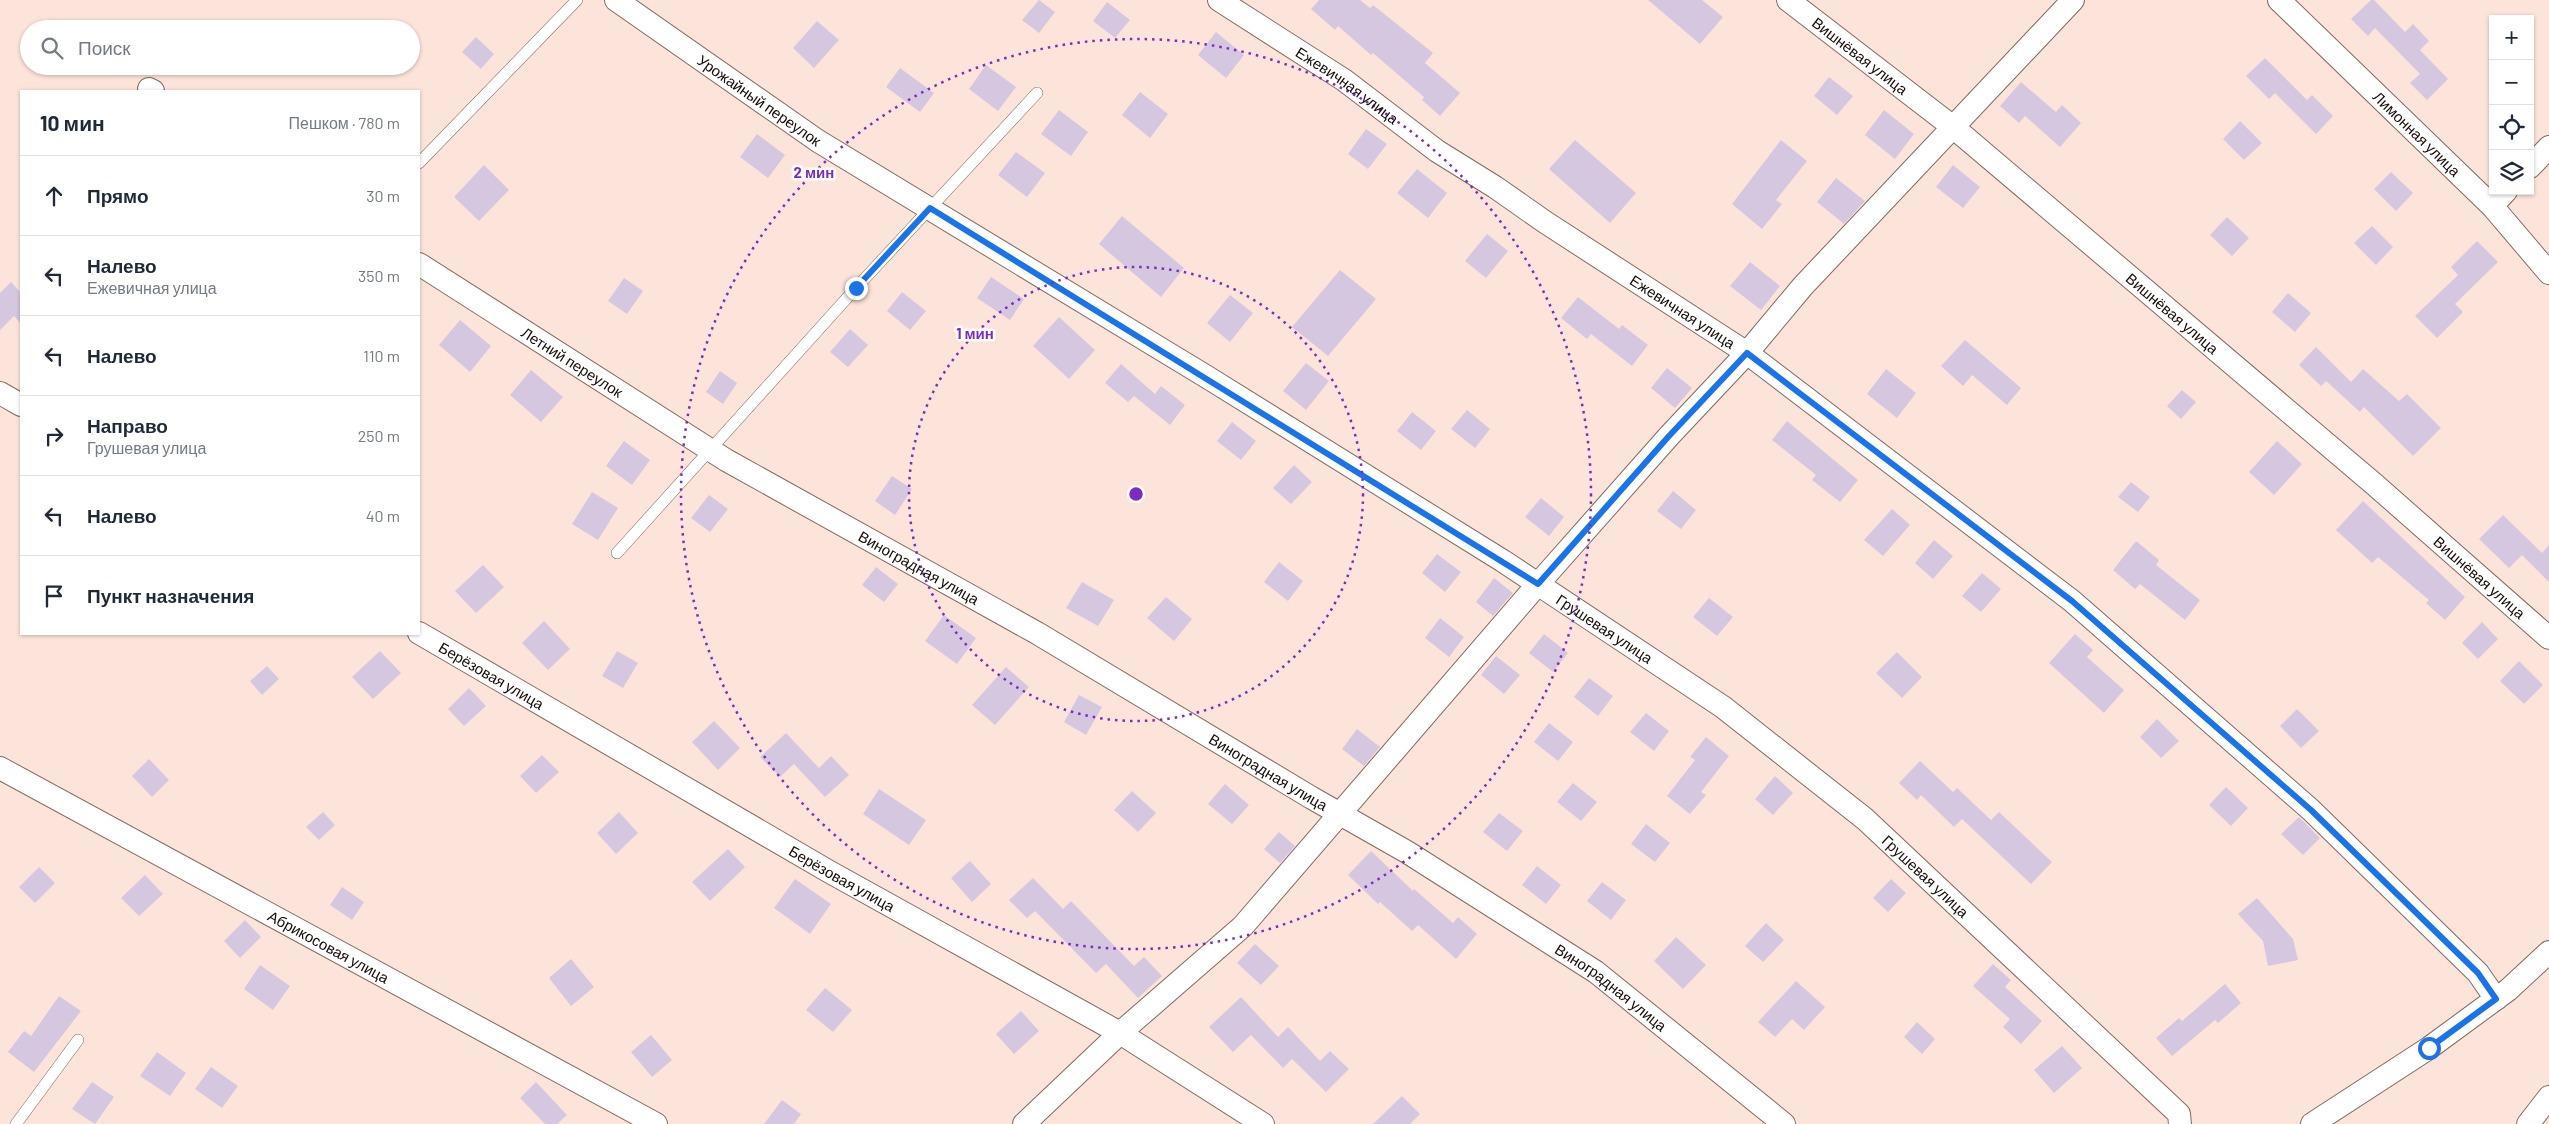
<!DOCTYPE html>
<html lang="ru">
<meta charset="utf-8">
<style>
body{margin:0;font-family:Barlow,sans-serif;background:#f6f6f7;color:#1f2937}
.controls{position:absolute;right:15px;top:15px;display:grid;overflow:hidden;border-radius:0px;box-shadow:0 1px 4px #0004}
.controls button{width:45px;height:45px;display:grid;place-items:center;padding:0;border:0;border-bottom:1px solid #e0e1e3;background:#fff;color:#1f2937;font:25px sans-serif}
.stop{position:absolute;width:15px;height:15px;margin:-11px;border:4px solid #1a73e8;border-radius:50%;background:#fff}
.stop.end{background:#1a73e8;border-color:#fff;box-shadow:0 1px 5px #0008}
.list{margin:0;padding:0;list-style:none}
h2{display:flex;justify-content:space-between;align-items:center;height:65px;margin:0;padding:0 20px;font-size:21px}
h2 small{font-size:16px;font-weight:400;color:#747a83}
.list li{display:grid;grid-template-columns:32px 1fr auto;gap:15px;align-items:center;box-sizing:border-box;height:80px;padding:0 20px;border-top:1px solid #e0e1e3}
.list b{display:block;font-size:19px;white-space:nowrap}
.list p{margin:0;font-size:16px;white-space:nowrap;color:#747a83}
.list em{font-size:16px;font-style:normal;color:#747a83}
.icon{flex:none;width:28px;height:28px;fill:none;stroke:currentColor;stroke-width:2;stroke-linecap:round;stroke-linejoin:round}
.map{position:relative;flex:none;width:2549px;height:1124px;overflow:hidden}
.search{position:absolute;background:#fff;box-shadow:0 1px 4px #0004;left:20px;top:20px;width:400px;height:55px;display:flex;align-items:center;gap:12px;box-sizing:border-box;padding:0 18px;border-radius:28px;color:#747a83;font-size:19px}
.panel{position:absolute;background:#fff;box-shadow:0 1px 4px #0004;left:20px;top:90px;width:400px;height:545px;border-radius:0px}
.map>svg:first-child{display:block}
</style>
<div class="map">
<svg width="2549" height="1124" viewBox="0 0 2549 1124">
<rect width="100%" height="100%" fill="#fde4da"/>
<path fill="#d6c7e1" d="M1039,0L1055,12L1039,33L1022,20Z
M1319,0H1360L1370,8L1373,5L1433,53L1425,63L1460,93L1440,116L1422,100L1424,97L1373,53L1371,55L1338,26L1335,30L1311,9Z
M1648,0H1702L1723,17L1700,44Z
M2371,0H2374L2405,32L2413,24L2429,41L2420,50L2448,79L2427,100L2410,83L2420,74L2375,28L2368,36L2351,19Z
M1107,2L1130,20L1115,38L1093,21Z
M817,21L839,40L814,68L793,48Z
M1216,32L1244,55L1226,78L1198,55Z
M476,37L494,54L481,69L462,52Z
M2265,58L2307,100L2312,95L2333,116L2316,134L2275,93L2269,99L2246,76Z
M986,65L1016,87L998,111L969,89Z
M900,68L934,93L920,112L886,87Z
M1829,77L1853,96L1837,115L1814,96Z
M2021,82L2056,112L2062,105L2081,123L2060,147L2025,116L2019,123L2000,106Z
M1140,92L1168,114L1150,138L1122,115Z
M1059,110L1088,132L1071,156L1041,134Z
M1884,110L1914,134L1895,159L1865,135Z
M2240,121L2262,143L2244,160L2223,139Z
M1366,129L1387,144L1368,169L1348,154Z
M757,134L785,155L768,178L740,157Z
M1575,140L1636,193L1610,223L1549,169Z
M1781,140L1807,161L1776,200L1782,204L1762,229L1732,204Z
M1016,152L1045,173L1027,197L998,175Z
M484,165L509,190L479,221L454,197Z
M1953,165L1980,187L1963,208L1936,187Z
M1417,169L1447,193L1428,218L1397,193Z
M2391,172L2413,193L2396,211L2374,189Z
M1836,178L1865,201L1844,224L1817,202Z
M1122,216L1184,268L1161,297L1099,244Z
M2227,217L2249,238L2232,256L2210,235Z
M2372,226L2393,247L2376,265L2354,243Z
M1487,234L1508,251L1486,278L1465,261Z
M2477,241L2498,262L2455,304L2463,312L2437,338L2415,316L2458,275L2451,267Z
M1750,262L1780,286L1761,310L1730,286Z
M1340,270L1376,299L1328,356L1292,327Z
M991,277L1024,299L1010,320L977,298Z
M624,278L643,291L627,314L608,301Z
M11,282L21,293V324L14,316L0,330V293Z
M902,292L926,311L910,330L887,311Z
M2288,293L2311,313L2295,332L2272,312Z
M1230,295L1253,313L1230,342L1207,323Z
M1578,297L1619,329L1622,325L1648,345L1632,366L1591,334L1587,339L1561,318Z
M1059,317L1095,350L1069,379L1033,346Z
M460,320L491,346L470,372L439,345Z
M850,329L868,345L848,367L830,352Z
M1965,340L2021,388L2007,405L1972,375L1963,386L1941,366Z
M2316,347L2351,382L2363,369L2399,401L2407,394L2441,428L2413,456L2364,407L2360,412L2326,381L2321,386L2299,365Z
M1306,363L1329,381L1306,410L1283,391Z
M1121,364L1155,394L1161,386L1185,405L1170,425L1134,396L1128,402L1105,383Z
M1667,368L1692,388L1675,408L1651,388Z
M1886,369L1916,393L1897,418L1867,394Z
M531,370L563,397L541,422L510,395Z
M720,371L737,383L723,404L706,392Z
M2182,390L2196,402L2181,419L2167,406Z
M1467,410L1490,429L1475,448L1451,429Z
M1412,412L1436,431L1421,450L1397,431Z
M1787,421L1858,480L1840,502L1812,480L1816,475L1772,440Z
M1232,422L1256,441L1241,460L1217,441Z
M624,441L650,460L632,485L606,466Z
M2277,441L2302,464L2274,495L2249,472Z
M1294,465L1312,482L1291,504L1273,488Z
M892,476L912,489L895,515L875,501Z
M2131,482L2150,497L2138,512L2118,497Z
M1673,491L1696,510L1681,529L1657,511Z
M592,492L618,508L598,540L572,524Z
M709,495L728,509L710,532L691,518Z
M1541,498L1564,517L1549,536L1525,517Z
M2363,501L2465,597L2445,620L2426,603L2429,600L2378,557L2372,563L2336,530Z
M1892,509L1910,525L1883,556L1864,540Z
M2503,515L2542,553L2549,545V582L2522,555L2509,568L2479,539Z
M1934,540L1953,556L1933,579L1915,563Z
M2136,541L2159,560L2156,565L2200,600L2185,620L2140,584L2135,589L2113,570Z
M1437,554L1461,572L1445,592L1422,573Z
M1279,562L1303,581L1288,601L1264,582Z
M483,565L504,587L476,613L455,591Z
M876,567L898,584L884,602L862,585Z
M1982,573L2001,589L1981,612L1962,596Z
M1494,578L1513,593L1493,616L1476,602Z
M1082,582L1114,600L1098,626L1066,608Z
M1166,597L1192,619L1174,641L1147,618Z
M1709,598L1733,617L1717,636L1693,617Z
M944,615L976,638L957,664L925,641Z
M1440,618L1464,637L1449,657L1425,638Z
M544,621L570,649L548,670L522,643Z
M2482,622L2498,639L2478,659L2462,643Z
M1544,634L1568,653L1553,672L1529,653Z
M2075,634L2093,650L2087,657L2124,690L2104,713L2049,663Z
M380,651L401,673L373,699L352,677Z
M617,651L638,663L623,688L602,676Z
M1897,652L1922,677L1902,698L1876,673Z
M1496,656L1520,675L1504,694L1481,675Z
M2519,661L2543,685L2524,704L2500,681Z
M267,666L279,679L262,695L250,681Z
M1006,667L1029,687L995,725L972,705Z
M1589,678L1613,696L1598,716L1574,697Z
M469,688L486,706L464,726L448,709Z
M1079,695L1102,707L1086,735L1064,722Z
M2297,709L2319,731L2301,748L2280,726Z
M1646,713L1669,731L1654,751L1630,732Z
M2157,719L2179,741L2161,758L2140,737Z
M714,721L740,748L718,770L692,742Z
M1549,723L1573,742L1558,761L1534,742Z
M1357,729L1380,747L1364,766L1342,749Z
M786,733L819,768L831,756L849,775L825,797L794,764L780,777L760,757Z
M1706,737L1729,756L1701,792L1706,795L1690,814L1667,796L1695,760L1690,757Z
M542,755L559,772L536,793L520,776Z
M149,759L169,780L152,797L132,776Z
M1920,761L1953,792L1957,788L1991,820L1999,812L2052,862L2031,884L1962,819L1954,827L1921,795L1917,800L1899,783Z
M1775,776L1793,793L1773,815L1755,799Z
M1573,783L1597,802L1581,821L1557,802Z
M1225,784L1249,805L1232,824L1208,804Z
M2226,787L2248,808L2231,826L2209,805Z
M879,789L926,820L909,845L863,814Z
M1132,791L1156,813L1138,832L1114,810Z
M323,812L335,825L319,840L306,827Z
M619,812L638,833L616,854L597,833Z
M1499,813L1523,831L1507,851L1483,832Z
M2299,817L2320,838L2303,855L2281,834Z
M1646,824L1670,843L1655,862L1631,844Z
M1279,832L1295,846L1280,863L1264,849Z
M728,849L745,867L710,901L692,882Z
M1371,851L1413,891L1414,889L1453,923L1458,917L1477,934L1456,959L1418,925L1412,931L1380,902L1378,904L1348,875Z
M970,861L991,884L972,902L951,878Z
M1537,866L1561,885L1546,904L1522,885Z
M39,867L55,883L35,903L19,887Z
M145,875L163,894L139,916L121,898Z
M1033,878L1063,909L1071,901L1134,966L1144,957L1162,976L1138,998L1106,964L1096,973L1035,911L1027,918L1009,900Z
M795,879L831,904L810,934L774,908Z
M1891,879L1906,893L1888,912L1873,898Z
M1602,882L1626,900L1611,920L1587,901Z
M342,887L364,902L352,920L330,905Z
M2257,898L2293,939L2298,960L2268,966L2263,941L2238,914Z
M245,920L261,937L240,958L224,941Z
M1766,923L1784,940L1763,962L1745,946Z
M1676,937L1706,965L1683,989L1654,961Z
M1255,944L1279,966L1261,985L1237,963Z
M571,959L594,987L571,1006L549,978Z
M1993,964L2011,980L2005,987L2042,1021L2021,1044L2003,1027L2010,1019L1973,986Z
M260,965L290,986L273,1010L244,989Z
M1796,981L1825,1007L1804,1030L1792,1019L1775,1037L1758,1022Z
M2225,984L2241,1003L2218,1023L2215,1020L2172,1056L2156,1038L2179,1018L2182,1021Z
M825,988L852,1010L833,1032L806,1010Z
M59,996L81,1011L34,1072L8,1052L24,1031L31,1036Z
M1241,997L1278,1037L1288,1027L1320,1061L1330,1051L1349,1069L1326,1092L1292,1059L1283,1068L1251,1035L1233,1052L1209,1027Z
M1021,1011L1039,1031L1014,1054L996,1034Z
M1917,1022L1935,1039L1922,1054L1904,1037Z
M651,1035L672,1060L652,1077L631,1052Z
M2062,1046L2082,1068L2054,1093L2034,1070Z
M157,1052L186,1073L170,1096L140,1076Z
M211,1067L238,1086L222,1108L195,1089Z
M92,1082L114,1097L95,1124L72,1109Z
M536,1082L567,1115L557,1124H545L520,1098Z
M1402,1096L1420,1114L1410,1124H1373Z
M782,1100L801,1114L794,1124H764Z"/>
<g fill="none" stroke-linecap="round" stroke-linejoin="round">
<defs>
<path id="lane" d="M419,163L577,0
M617,553L856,288L1037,93
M16,1124L78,1040"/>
<g id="street">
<path id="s1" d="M616,0L818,141L1207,377L1503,561L1723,707L1865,819L2179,1114L2180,1124"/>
<path id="s2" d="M1219,0L1344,80L1437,151L1495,187L1545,222L1747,353L2072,601L2311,810L2478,973L2496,999"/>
<path id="s3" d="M1788,0L1953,127L2374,484L2549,638"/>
<path id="s4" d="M2279,0L2492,206L2549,273"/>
<path d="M149,89L153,91"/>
<path d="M2530,167L2549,147"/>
<path d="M2492,206L2506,191"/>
<path id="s5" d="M419,264L726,460L1037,633L1312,798L1407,852L1596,972L1784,1124"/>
<path d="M0,393L21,405"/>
<path id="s6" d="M419,633L828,871L1120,1033L1263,1124"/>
<path id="s7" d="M0,768L656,1124"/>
<path d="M1024,1124L1120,1033L1243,926L1538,584L1669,436L1747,353L1803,286L2073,0"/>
<path d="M2312,1124L2429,1048L2508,990L2549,952"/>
<path d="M2528,1124L2549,1097"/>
</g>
</defs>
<use href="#lane" stroke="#84695d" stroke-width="12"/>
<use href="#street" stroke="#84695d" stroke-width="24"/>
<use href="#lane" stroke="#fff" stroke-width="11"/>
<use href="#street" stroke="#fff" stroke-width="22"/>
</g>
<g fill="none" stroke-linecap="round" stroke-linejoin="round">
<path stroke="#1a73e8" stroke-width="6" d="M856,288L930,208L1538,584L1669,436L1747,353L2072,601L2311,810L2478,973L2496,999L2429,1048"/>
</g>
<g fill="none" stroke="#7b2cbf" stroke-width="2.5" stroke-dasharray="2.5 5">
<circle cx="1136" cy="494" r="227"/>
<circle cx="1136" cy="494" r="455"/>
</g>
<g text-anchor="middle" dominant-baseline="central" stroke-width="5" stroke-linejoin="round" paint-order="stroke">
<g font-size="15" fill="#140b07" stroke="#fff">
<text stroke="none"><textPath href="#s3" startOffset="91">Вишнёвая улица</textPath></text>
<text stroke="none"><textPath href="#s2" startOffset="154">Ежевичная улица</textPath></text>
<text stroke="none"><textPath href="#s1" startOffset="175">Урожайный переулок</textPath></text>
<text stroke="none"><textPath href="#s4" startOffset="192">Лимонная улица</textPath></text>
<text stroke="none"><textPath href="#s2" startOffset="559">Ежевичная улица</textPath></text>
<text stroke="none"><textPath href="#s3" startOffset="496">Вишнёвая улица</textPath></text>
<text stroke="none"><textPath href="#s5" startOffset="182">Летний переулок</textPath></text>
<text stroke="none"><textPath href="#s5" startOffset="585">Виноградная улица</textPath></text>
<text stroke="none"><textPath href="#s3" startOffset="901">Вишнёвая улица</textPath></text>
<text stroke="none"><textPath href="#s1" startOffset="1172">Грушевая улица</textPath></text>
<text stroke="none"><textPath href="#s6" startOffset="84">Берёзовая улица</textPath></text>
<text stroke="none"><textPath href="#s5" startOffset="990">Виноградная улица</textPath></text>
<text stroke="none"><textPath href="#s1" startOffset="1578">Грушевая улица</textPath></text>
<text stroke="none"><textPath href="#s6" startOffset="489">Берёзовая улица</textPath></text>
<text stroke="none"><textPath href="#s7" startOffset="374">Абрикосовая улица</textPath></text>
<text stroke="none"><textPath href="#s5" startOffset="1395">Виноградная улица</textPath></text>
</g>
</g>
<circle cx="1136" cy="494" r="8" fill="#7b2cbf" stroke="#fff" stroke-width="2.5"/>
<g font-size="15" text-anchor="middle" font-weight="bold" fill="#7b2cbf" stroke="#fff" stroke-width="5" stroke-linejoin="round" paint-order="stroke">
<text x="814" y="178">2 мин</text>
<text x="975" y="339">1 мин</text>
</g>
</svg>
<div class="controls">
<button>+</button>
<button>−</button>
<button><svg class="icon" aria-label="locate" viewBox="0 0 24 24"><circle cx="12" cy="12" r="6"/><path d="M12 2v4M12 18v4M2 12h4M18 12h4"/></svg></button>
<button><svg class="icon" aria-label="layers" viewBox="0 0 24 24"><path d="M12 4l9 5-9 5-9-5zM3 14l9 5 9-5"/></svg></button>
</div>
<div class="stop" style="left:2429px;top:1048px"></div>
<div class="stop end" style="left:856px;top:288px"></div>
<div class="search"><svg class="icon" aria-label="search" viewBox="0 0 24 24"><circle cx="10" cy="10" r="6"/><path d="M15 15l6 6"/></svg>Поиск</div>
<section class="panel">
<h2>10 мин<small>Пешком · 780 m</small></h2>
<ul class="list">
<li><svg class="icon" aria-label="ahead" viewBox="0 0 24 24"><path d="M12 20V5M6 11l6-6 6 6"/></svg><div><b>Прямо</b></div><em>30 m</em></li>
<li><svg class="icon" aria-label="left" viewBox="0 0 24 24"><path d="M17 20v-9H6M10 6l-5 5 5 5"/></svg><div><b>Налево</b><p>Ежевичная улица</p></div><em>350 m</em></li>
<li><svg class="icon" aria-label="left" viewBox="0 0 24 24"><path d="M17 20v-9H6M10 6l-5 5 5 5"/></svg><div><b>Налево</b></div><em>110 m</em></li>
<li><svg class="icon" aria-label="right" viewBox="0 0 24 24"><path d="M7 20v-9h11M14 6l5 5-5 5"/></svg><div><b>Направо</b><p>Грушевая улица</p></div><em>250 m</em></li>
<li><svg class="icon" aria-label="left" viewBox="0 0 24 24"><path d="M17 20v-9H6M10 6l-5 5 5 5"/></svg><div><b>Налево</b></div><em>40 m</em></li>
<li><svg class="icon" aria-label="arrive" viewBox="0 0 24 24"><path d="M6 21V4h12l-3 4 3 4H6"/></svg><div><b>Пункт назначения</b></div></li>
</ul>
</section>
</div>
